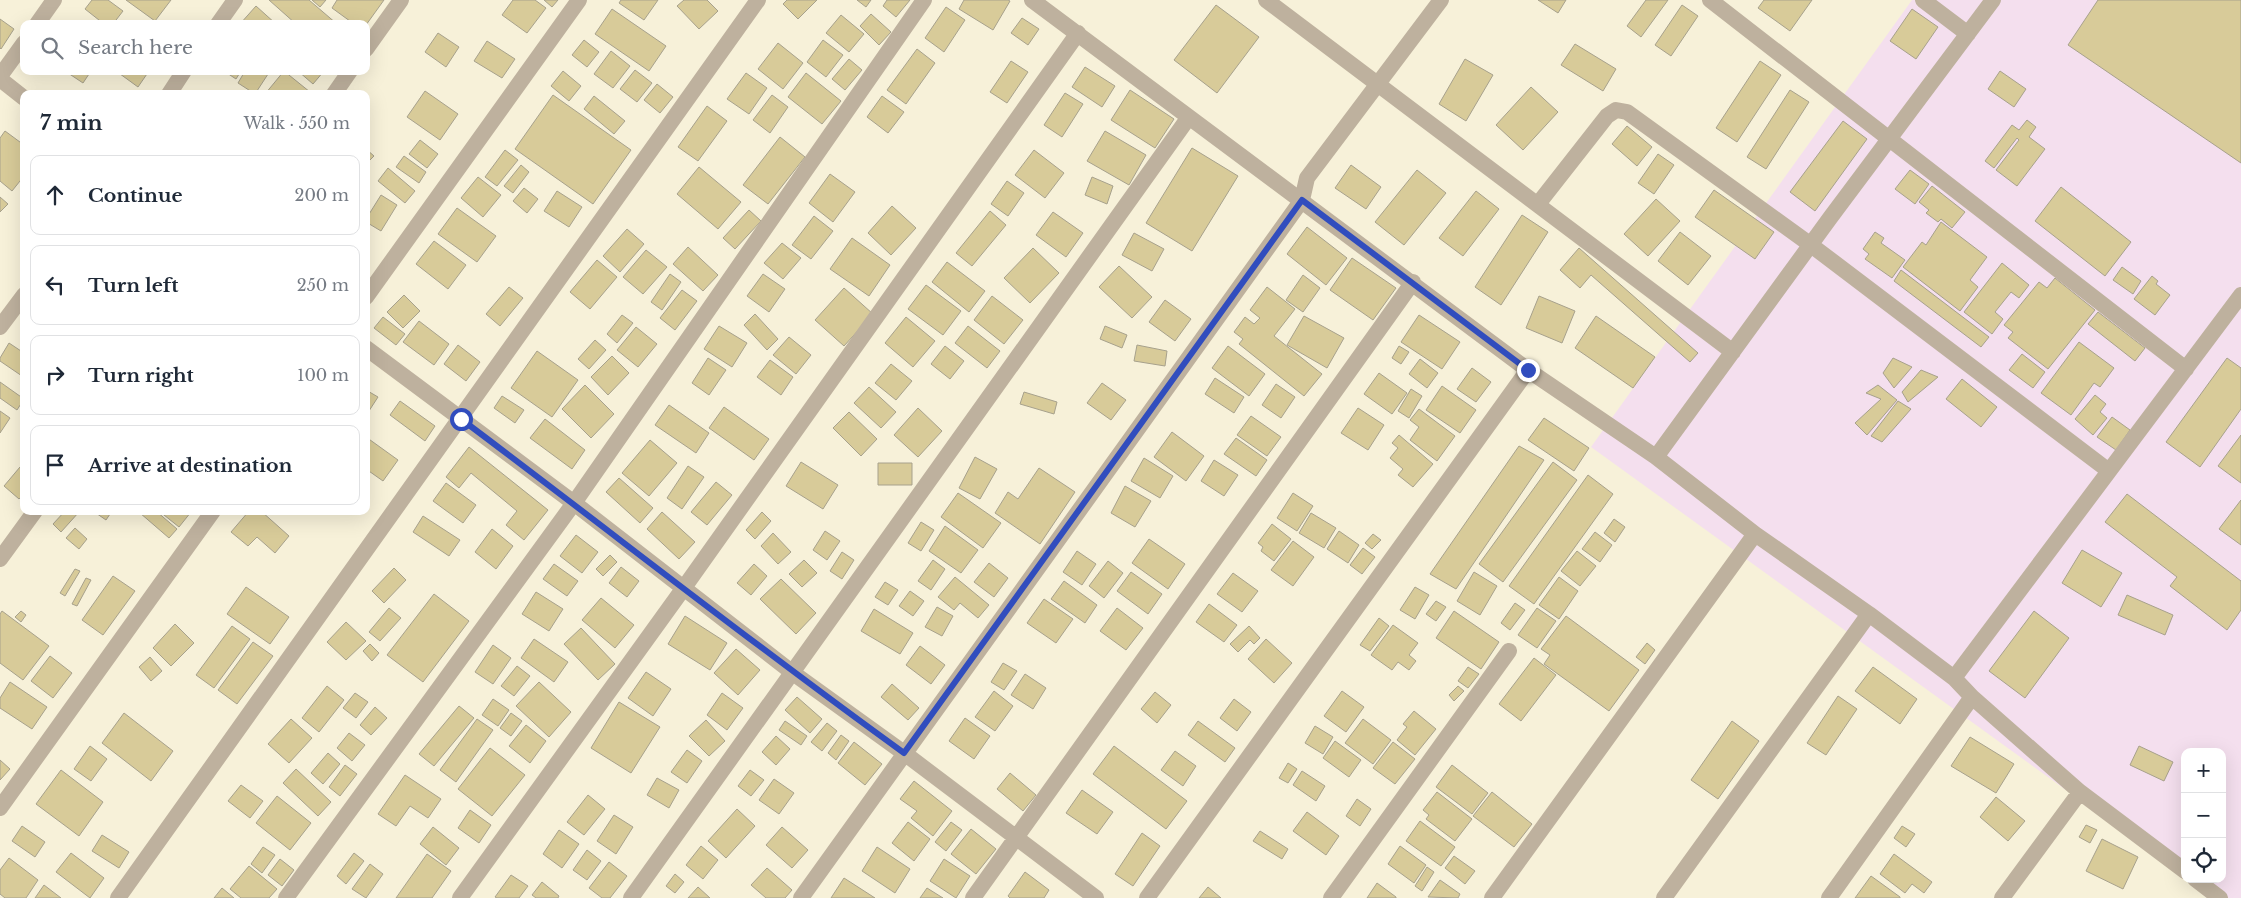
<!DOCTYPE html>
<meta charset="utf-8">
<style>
body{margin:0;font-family:"Libre Baskerville",serif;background:#f2f2f3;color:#1f2937}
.controls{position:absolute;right:15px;bottom:15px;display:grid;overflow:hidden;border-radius:10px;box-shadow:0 5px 20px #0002}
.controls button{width:45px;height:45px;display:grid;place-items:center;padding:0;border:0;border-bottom:1px solid #e0e1e3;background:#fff;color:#1f2937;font:25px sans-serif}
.stop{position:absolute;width:15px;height:15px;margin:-11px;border:4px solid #314dbe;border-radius:50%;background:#fff}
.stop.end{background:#314dbe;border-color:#fff;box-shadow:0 1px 5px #0008}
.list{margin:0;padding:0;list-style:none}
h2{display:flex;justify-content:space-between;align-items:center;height:65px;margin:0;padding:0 20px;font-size:21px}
h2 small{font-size:16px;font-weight:400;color:#747a83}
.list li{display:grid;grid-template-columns:32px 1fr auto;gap:15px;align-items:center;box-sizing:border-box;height:80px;margin:0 10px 10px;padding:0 10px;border:1px solid #e0e1e3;border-radius:10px}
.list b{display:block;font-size:19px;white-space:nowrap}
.list em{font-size:16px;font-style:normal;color:#747a83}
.icon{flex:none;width:28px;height:28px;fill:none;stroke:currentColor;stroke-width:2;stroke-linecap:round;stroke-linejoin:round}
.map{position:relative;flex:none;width:2241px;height:898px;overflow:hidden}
.search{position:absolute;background:#fff;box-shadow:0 5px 20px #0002;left:20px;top:20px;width:350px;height:55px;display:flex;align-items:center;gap:12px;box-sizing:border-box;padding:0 18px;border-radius:10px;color:#747a83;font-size:19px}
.panel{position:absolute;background:#fff;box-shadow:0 5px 20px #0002;left:20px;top:90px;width:350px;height:425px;border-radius:10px}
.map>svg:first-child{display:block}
</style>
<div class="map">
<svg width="2241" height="898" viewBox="0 0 2241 898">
<rect width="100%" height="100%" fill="#f7f1d9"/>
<path fill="#f4dfee" d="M1912,0H2241V898H2215L2189,879H2222V752H2185V876L1591,447Z"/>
<path fill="#d8cb99" stroke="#a7a18c" d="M92,0H108L123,11L113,24H104L85,9Z
M126,0H171L155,21Z
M269,0H309L337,24H296Z
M312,0H326L320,7Z
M337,0H384L366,25L354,24L332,8Z
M513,0H535L546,8L527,33L502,15Z
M544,0H558L552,7Z
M621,0H658L644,20L619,3Z
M684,0H707L718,11L699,29L677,6Z
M787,0H817L798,19L783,4Z
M857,0H871L866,7Z
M887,0H910L896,17L883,6Z
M964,0H1008L1010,1L993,30L959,9Z
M1538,0H1566L1558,13Z
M1646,0H1668L1641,37L1627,26Z
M1764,0H1812L1790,31L1758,8Z
M2098,0H2241V163L2068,45Z
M1216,5L1259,37L1217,93L1174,60Z
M1682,5L1698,16L1671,56L1655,45Z
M256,6L276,24H240Z
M946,7L965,20L944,52L925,38Z
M612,9L666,46L649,71L595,34Z
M1912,9L1938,27L1916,59L1890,41Z
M871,14L891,32L879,45L860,26Z
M841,15L864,34L849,52L826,33Z
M1022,18L1039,29L1028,45L1011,33Z
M0,19L14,29L1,49L0,48Z
M438,33L459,47L446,67L425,52Z
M584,40L599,52L587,67L572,55Z
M823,40L843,55L826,77L807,62Z
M487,41L515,59L502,78L474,61Z
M778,43L803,63L783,89L758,69Z
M1575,44L1616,69L1603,91L1561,65Z
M917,49L935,63L906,104L887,90Z
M611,51L630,66L613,88L594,74Z
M849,59L862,70L845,90L832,79Z
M1465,59L1493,75L1466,121L1439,104Z
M1011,61L1028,72L1007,103L990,92Z
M1760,61L1781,75L1737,142L1716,128Z
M1085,67L1115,86L1102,107L1072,87Z
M635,70L652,83L637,102L620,89Z
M65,71H91L83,83Z
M116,71H149L138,87Z
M224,71H241L236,79Z
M245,71H270L255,94L238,83Z
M284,71L310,92L308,94H265Z
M298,71H324L313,84Z
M563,71L581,86L569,101L551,86Z
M2000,71L2026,89L2014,107L1988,89Z
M746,73L767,88L749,114L727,99Z
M806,73L841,101L822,124L788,97Z
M657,84L673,97L660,113L644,100Z
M1531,87L1558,112L1523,150L1496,125Z
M1130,90L1174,119L1155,148L1111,120Z
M1790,90L1809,102L1766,169L1747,157Z
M425,91L458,114L440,140L407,117Z
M1065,93L1083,104L1062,137L1044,125Z
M553,95L631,150L593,204L515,149Z
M772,95L788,107L770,133L753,120Z
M594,96L625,121L614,134L584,109Z
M882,96L904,112L888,133L867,117Z
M707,106L727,121L698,161L678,147Z
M2027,120L2036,127L2029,137L2045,149L2017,186L1996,170L2019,140L2017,138L1994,168L1985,161L2012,125L2019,130Z
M1843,121L1867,139L1815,211L1790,192Z
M1627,126L1652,147L1637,166L1612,144Z
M5,131L24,145V176L12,191L0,181V138Z
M1105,131L1146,155L1129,185L1087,161Z
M780,137L805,157L768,204L743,185Z
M420,140L438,154L427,168L409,154Z
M1192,148L1238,176L1192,251L1146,223Z
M366,149L374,156L366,164Z
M505,150L518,160L497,186L485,177Z
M1034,150L1064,173L1045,198L1015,175Z
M1658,154L1674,165L1654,194L1638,183Z
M404,156L426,172L419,183L396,167Z
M521,165L529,172L513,193L504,186Z
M1351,165L1381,187L1366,209L1335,188Z
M699,167L741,202L718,229L677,194Z
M388,168L415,191L405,203L378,181Z
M1417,170L1446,193L1404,245L1375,222Z
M1910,170L1929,184L1915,204L1895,189Z
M830,174L855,192L833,222L809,203Z
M478,177L501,195L483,217L461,198Z
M1092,177L1113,186L1107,204L1085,195Z
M1007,181L1024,193L1008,216L991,204Z
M1932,186L1965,212L1952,228L1941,219L1938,222L1926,213L1929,210L1919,202Z
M2061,187L2131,242L2105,276L2035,221Z
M524,188L538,199L527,213L513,201Z
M1714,190L1774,232L1755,259L1695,217Z
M557,191L582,207L569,227L544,211Z
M1476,191L1499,209L1463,256L1439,238Z
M381,195L397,205L381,231L366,222V219Z
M0,197L8,204L0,212Z
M1656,199L1680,221L1648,256L1624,234Z
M892,206L916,228L891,255L868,233Z
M457,208L496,236L477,262L438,234Z
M749,210L761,221L735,249L723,238Z
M990,211L1006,225L972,266L956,253Z
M1053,212L1083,233L1066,257L1036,235Z
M1522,215L1548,232L1501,305L1475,287Z
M814,216L833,231L811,259L792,245Z
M1941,222L1987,257L1970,280L1978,287L1960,311L1903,267L1922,242L1926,245Z
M1307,227L1347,258L1326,285L1287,254Z
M627,229L644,244L620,272L603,256Z
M1680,232L1711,256L1688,285L1658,261Z
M1875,232L1884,238L1881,243L1905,260L1892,278L1865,259L1869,254L1863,249Z
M1134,233L1164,249L1152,271L1122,255Z
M852,238L890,265L869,296L830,269Z
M434,241L466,265L448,289L416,264Z
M782,243L801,258L783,279L764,263Z
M688,247L718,275L703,291L673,264Z
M1033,248L1059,273L1030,303L1004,278Z
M1579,248L1698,353L1690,362L1591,275L1580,288L1560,270Z
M646,250L667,267L643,294L623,277Z
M1352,258L1396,288L1373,320L1330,290Z
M597,260L617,277L590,309L570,292Z
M947,262L985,291L969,312L932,282Z
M2002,263L2029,285L2019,298L2011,292L1995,312L2003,319L1992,334L1964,312Z
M1119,266L1152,297L1132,318L1099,287Z
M2122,267L2141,281L2133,294L2113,280Z
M1901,270L1989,337L1981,347L1894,281Z
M670,274L681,282L662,310L651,302Z
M763,274L785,289L769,312L747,296Z
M1303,275L1320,288L1303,312L1286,300Z
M2152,276L2158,281L2156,284L2170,295L2155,315L2134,299Z
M2055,278L2095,310L2048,369L2008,338L2013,332L2004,325L2039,282L2047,288Z
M926,285L961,311L943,335L908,309Z
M509,287L523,298L500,326L486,314Z
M1267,287L1295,309L1274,336L1322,374L1304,396L1239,344L1243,339L1234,332L1245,317L1254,324L1260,318L1250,310Z
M844,288L873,314L844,346L815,320Z
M682,290L697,301L675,330L660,318Z
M404,295L420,311L403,328L387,312Z
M992,296L1023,320L1004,344L974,320Z
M1539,296L1575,311L1562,343L1526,328Z
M1165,300L1191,319L1175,341L1149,322Z
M2098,312L2145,348L2135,361L2088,324Z
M755,314L778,339L767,350L744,325Z
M622,315L633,323L617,343L607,334Z
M1419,315L1460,342L1442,369L1401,342Z
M1304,316L1344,338L1327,368L1287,345Z
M1596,316L1655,357L1633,388L1575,348Z
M383,317L405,334L396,345L374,328Z
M906,317L935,341L913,367L885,343Z
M419,321L449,344L434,365L403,342Z
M719,326L747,343L732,367L704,349Z
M968,326L1000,351L987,368L955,343Z
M1105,326L1127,335L1122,348L1100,339Z
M636,327L657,344L638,367L617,350Z
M789,337L811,355L796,374L773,355Z
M595,340L606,350L589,369L578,359Z
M2079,342L2114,368L2100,387L2094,383L2071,415L2041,393Z
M9,343L24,353L22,376L0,361V358Z
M458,345L480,362L466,381L444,364Z
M1137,345L1167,351L1165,366L1134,361Z
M945,346L964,361L950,379L931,364Z
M1228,346L1265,374L1249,396L1212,368Z
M1399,346L1409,352L1401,364L1392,358Z
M537,351L578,380L552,417L511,388Z
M2022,354L2045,372L2033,388L2009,370Z
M612,356L629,373L608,395L591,377Z
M708,358L726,370L709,395L692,383Z
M1893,358L1912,367L1894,388L1883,373Z
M2227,358L2241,368V409L2200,467L2166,442Z
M1420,359L1438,373L1427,388L1409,374Z
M770,360L793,377L781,395L757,377Z
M891,364L912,381L896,400L875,383Z
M1472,368L1491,382L1476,402L1457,389Z
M1921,370L1938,377L1908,402L1902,392Z
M1379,373L1407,393L1392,414L1364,394Z
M1215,378L1244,397L1234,413L1205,394Z
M1962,379L1997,407L1981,427L1946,399Z
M0,382L24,399L17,410L0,398Z
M1102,383L1126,400L1111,420L1087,403Z
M1276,384L1295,397L1281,418L1262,405Z
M585,385L614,414L591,438L562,409Z
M1878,385L1897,400L1867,435L1855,423L1881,399L1866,393Z
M1442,386L1476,410L1460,433L1426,410Z
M869,387L896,412L881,428L854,403Z
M1411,389L1422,396L1409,418L1398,411Z
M366,390L378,397L367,414L366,413Z
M1024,392L1057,402L1054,414L1020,404Z
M2095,395L2106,404L2100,412L2107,418L2093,435L2075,419Z
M502,396L524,410L515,423L494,408Z
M400,401L435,426L425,441L390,415Z
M1898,401L1911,409L1882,442L1871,436Z
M669,405L709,433L696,453L655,425Z
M724,407L769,439L754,460L709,428Z
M918,408L942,431L918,457L894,435Z
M1358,408L1384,425L1368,450L1341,433Z
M1419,409L1455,436L1437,461L1410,440L1419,427L1410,420Z
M0,411L10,418L0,433Z
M849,412L877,439L861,456L833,428Z
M1251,416L1281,437L1267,456L1237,435Z
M2112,417L2130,430L2116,450L2097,437Z
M1544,418L1589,448L1574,471L1528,440Z
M545,419L585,450L572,469L530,438Z
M1172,432L1204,456L1186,481L1154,457Z
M1399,435L1433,464L1413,487L1398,475L1403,469L1390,458L1398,448L1392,443Z
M2241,435V483L2218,466Z
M366,437L398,460L383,481L366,469Z
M1236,438L1267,460L1256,476L1224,454Z
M650,440L677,463L649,496L622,473Z
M1519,446L1544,460L1456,589L1430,574Z
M469,447L548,510L524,540L506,525L517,511L471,473L459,488L446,477Z
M975,457L997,469L980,499L959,488Z
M1144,458L1173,476L1160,498L1131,481Z
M1214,460L1238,475L1224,496L1201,481Z
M801,462L838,485L823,509L786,486Z
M1553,462L1577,480L1503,582L1479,564Z
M878,463H912V485H878Z
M688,466L704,477L682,509L667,498Z
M20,467L24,470V494L19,499L4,486Z
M1039,468L1075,492L1040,544L995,513L1008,492L1018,499Z
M1588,475L1613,494L1534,604L1509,586Z
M619,478L653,508L640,523L606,492Z
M716,482L732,495L707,525L691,512Z
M446,483L476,505L463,523L433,501Z
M1125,486L1151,501L1135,527L1111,513Z
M958,493L1001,523L983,548L941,517Z
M1293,493L1313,506L1297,531L1277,518Z
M2127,494L2241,581V610L2227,630L2170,586L2177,577L2105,522Z
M2241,500V545L2219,529Z
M65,511L79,512L61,532L53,524Z
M93,511H112L106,520Z
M141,511H156L177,529L169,538L140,513Z
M159,511H191V512L179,527Z
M249,511H261L289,536L275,553L257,537L248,546L231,532Z
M662,512L695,542L679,559L647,529Z
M762,512L771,521L755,539L746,530Z
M1311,513L1336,528L1324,548L1299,533Z
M423,516L460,540L449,556L413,532Z
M1614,519L1625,527L1615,542L1604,533Z
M921,522L934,530L921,551L908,543Z
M1272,524L1291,539L1274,561L1261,551L1263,547L1258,543Z
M945,526L978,550L961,573L929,551Z
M75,528L87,539L79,549L66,538Z
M492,529L513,546L496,569L475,552Z
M825,531L840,541L827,560L813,550Z
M1339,531L1359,545L1348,563L1327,549Z
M1595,532L1612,545L1600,562L1582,549Z
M773,533L791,552L778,564L761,546Z
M1373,534L1381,540L1372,549L1365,543Z
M576,535L598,552L582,573L560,556Z
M1149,539L1185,564L1168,589L1132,563Z
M1293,541L1314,557L1293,586L1271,570Z
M1363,548L1375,557L1362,574L1350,565Z
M2082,550L2122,573L2101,607L2062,583Z
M1077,551L1096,564L1082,585L1063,572Z
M1577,551L1596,566L1580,586L1561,571Z
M842,552L854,560L842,579L830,571Z
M610,555L617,562L603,576L596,569Z
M804,560L817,573L802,587L789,574Z
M933,560L945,569L931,590L918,581Z
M1108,561L1123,573L1104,598L1089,586Z
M989,563L1008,578L994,597L974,582Z
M554,564L578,581L567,596L543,579Z
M754,564L767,576L751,595L737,583Z
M621,567L639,581L627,597L609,583Z
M394,568L406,580L384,603L372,591Z
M75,569L80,571L65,596L60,593Z
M1131,572L1162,594L1148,614L1117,591Z
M1474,572L1497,586L1480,615L1457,601Z
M1233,573L1258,591L1242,612L1217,594Z
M113,576L135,591L103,635L82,620Z
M955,577L989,605L978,618L960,603L954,610L938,597Z
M1559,577L1578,591L1559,619L1539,605Z
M86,578L91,580L77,606L72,604Z
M781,579L816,613L796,634L760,599Z
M1064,581L1097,605L1085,623L1051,599Z
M885,582L898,590L888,605L875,597Z
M246,587L289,617L270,644L227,614Z
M1415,587L1429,595L1415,619L1400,610Z
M910,591L924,601L913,616L899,606Z
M536,592L563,609L549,631L522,614Z
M434,594L469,621L423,682L387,655Z
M2127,595L2173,615L2165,635L2118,615Z
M601,598L634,625L615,648L582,620Z
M1044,599L1073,619L1056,643L1027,623Z
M1436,601L1446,607L1436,621L1426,614Z
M1515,603L1525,610L1510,630L1501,623Z
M1209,604L1237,625L1224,642L1196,622Z
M937,607L953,616L942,636L925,627Z
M389,608L401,618L380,641L369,632Z
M1117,608L1143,628L1126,650L1100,631Z
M1537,608L1556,621L1537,648L1518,635Z
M874,609L913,633L900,654L861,631Z
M2,611L49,646L23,680L0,663V614Z
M21,611L26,615L21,622L15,617Z
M1454,611L1499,642L1481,669L1436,638Z
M2034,611L2069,638L2025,698L1989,671Z
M685,616L727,643L710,670L668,644Z
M1566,616L1639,670L1609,711L1544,664L1550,655L1541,649Z
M1379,618L1389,626L1370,651L1360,645Z
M346,622L366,641L346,660L327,642Z
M175,624L194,643L171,666L153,648Z
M1393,625L1418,643L1409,655L1416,661L1409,670L1398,662L1392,670L1371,655Z
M232,626L250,639L214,688L196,675Z
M1249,626L1260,638L1254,644L1250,640L1238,652L1230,644Z
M581,628L615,664L598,680L564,644Z
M534,639L568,662L554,682L521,658Z
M1266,639L1292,663L1274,683L1248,659Z
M253,642L273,656L237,704L218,690Z
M1647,643L1655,650L1645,664L1636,657Z
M370,644L379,653L372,661L363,651Z
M493,645L511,658L493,684L475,672Z
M920,646L945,665L931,684L906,665Z
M736,649L760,670L738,695L714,673Z
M50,656L72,673L53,698L31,681Z
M150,657L162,671L151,681L139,667Z
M1534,658L1556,675L1521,721L1499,704Z
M1003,663L1017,671L1004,690L991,682Z
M517,666L530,676L514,696L501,686Z
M1468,667L1479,674L1468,688L1458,681Z
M1873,667L1917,699L1900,724L1855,691Z
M646,672L671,689L653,716L628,698Z
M1025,674L1046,688L1033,709L1011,695Z
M10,682L47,707L32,729L0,708V698Z
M539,682L571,712L549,737L516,706Z
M892,684L919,708L908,720L881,697Z
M327,686L344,700L319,732L302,718Z
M1458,686L1464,691L1454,701L1449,695Z
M994,691L1013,706L995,731L975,717Z
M1342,691L1364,707L1346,732L1324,716Z
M1155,692L1171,705L1157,723L1141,709Z
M355,693L368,702L356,718L343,708Z
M722,693L743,708L727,730L707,715Z
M1838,696L1857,709L1826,755L1807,743Z
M797,697L822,719L810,733L785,710Z
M493,699L509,710L498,726L482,715Z
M1234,699L1251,712L1237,731L1220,718Z
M619,702L660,727L631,773L591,748Z
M459,706L474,718L434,766L419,754Z
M375,707L387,718L371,735L360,725Z
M1414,711L1436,729L1415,755L1397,740L1407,727L1403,724Z
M124,713L173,751L151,781L102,743Z
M511,713L522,721L511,736L500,728Z
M965,718L990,736L974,759L949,741Z
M291,719L312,738L289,763L268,744Z
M477,719L493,730L456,782L440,770Z
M1363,719L1391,740L1373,764L1345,743Z
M706,720L725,741L709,756L689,736Z
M785,721L807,736L801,745L779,730Z
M1198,721L1235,748L1225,762L1188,735Z
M1732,721L1759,741L1718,799L1691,780Z
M827,723L837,731L822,751L811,742Z
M526,725L546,741L530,763L509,746Z
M1315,726L1333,737L1323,754L1305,743Z
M349,733L365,745L352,761L337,748Z
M841,735L849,741L836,760L828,753Z
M776,736L790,749L776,765L762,752Z
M1970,737L2014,764L1996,793L1951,766Z
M1335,741L1361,760L1349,777L1323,758Z
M854,742L882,764L865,785L838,763Z
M1393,742L1415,759L1395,784L1373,768Z
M90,746L107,759L91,781L74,769Z
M1114,746L1187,801L1166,829L1093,774Z
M2139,746L2173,762L2164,781L2130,765Z
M490,748L525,775L492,816L458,789Z
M687,750L702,761L687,783L671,772Z
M1175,751L1196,766L1183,786L1161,770Z
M328,753L340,764L323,784L311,773Z
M0,760L10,769L0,780Z
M1288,763L1297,769L1288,783L1279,778Z
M345,765L357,774L340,796L329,787Z
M1452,765L1488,793L1472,814L1436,787Z
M296,769L331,802L318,816L283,783Z
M61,770L103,802L79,836L36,804Z
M750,770L764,780L751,796L738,786Z
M1302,771L1325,786L1316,801L1293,785Z
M1010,773L1036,795L1023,811L997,789Z
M405,775L441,799L428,818L410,806L396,826L378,814Z
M657,778L679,790L669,808L647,795Z
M774,779L794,793L779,814L759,800Z
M914,781L952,811L933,836L911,818L917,811L900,799Z
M241,785L263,801L250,818L228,801Z
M1082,790L1113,812L1097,834L1066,813Z
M1437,792L1472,819L1455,841L1426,819L1429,815L1423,810Z
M1492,792L1532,824L1514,847L1473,816Z
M588,795L605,809L584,835L567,822Z
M277,796L311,823L290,850L256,823Z
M1996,797L2025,821L2008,841L1980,817Z
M1357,799L1371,809L1360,826L1346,816Z
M737,809L755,826L726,858L708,841Z
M470,810L491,825L479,843L458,828Z
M1307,812L1339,836L1326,855L1293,831Z
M614,815L633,827L616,854L597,841Z
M1420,821L1455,847L1441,866L1406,841Z
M908,822L930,839L914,861L892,843Z
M951,822L962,830L946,851L935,842Z
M2086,825L2097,830L2090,843L2079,837Z
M22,826L45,842L35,857L12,841Z
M1902,826L1915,834L1906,847L1894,838Z
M433,827L459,848L446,865L420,844Z
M782,827L808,850L792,868L766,845Z
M971,829L996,849L976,874L951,854Z
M559,830L579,844L562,868L543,854Z
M1260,831L1288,849L1282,859L1253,841Z
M1142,833L1160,846L1133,886L1115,874Z
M102,835L129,852L119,868L92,851Z
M2102,839L2138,857L2123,889L2086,871Z
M701,846L718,860L703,879L686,865Z
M1400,846L1426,865L1414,883L1388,864Z
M263,847L275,855L262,873L251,864Z
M877,847L910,869L895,893L862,871Z
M587,850L601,861L587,880L573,870Z
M71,853L104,878L90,898L56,872Z
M354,853L364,861L346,884L337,876Z
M427,854L451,871L432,898H396Z
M1894,854L1932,882L1924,893L1912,884L1905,893L1880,874Z
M1454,856L1475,871L1465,884L1445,868Z
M9,858L38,880L26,898H5L0,894V870Z
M280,859L294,870L282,886L268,875Z
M944,859L970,876L956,898L930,881Z
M609,862L627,876L610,898H602L589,888Z
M370,864L383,874L366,898L352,889Z
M249,866L277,889L269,898H241L230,889Z
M1427,867L1434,872L1422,891L1415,886Z
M767,868L792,890L785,898H766L751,885Z
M1025,872L1049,890L1044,898H1010L1008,896Z
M675,874L684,882L675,893L666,886Z
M511,875L528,886L519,898H497L495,897Z
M1871,876L1900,897V898H1855Z
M844,878L875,898H831Z
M1440,880L1460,894L1458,898L1428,897Z
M542,882L559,896L558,898H536L532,895Z
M1377,883L1396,897V898H1367Z
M44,885L61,898H35Z
M698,887L710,898H688Z
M1208,887L1221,898H1199Z
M222,888L234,898H214Z
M927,888L943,898H920Z"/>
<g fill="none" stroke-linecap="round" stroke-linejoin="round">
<path stroke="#beb19e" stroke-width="16" d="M1032,0L1528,370L1656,457L1755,534L1869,614L1954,678L1972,697L2080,792L2185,871
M1266,0L1733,352
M1710,0L2186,369
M1923,0L1968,34
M37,24L54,0
M218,24L235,0
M366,49L401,0
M0,76L24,43
M0,79L24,98
M169,94L184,71
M334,94L350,71
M1538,204L1607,116L1616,110L1627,112L1811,245L2109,471
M366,297L579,0
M0,327L24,295
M366,348L574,503L793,673L904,753L1096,898
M1656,457L1830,218L1993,0
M0,559L35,511
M1954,678L2241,295
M0,808L213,511
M2195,879L2220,898
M118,898L758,0
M286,898L574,503L924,0
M460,898L683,589L1078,33
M631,898L1189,117
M801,898L1302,200L1307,178L1441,0
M973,898L1413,282
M1147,898L1528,370
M1331,898L1509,651
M1492,898L1755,534
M1664,898L1869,614
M1829,898L1972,697
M2002,898L2080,792"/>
</g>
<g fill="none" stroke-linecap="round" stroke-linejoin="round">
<path stroke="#314dbe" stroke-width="6" d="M461,419C609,530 754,645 904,753L1302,200L1528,370"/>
</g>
</svg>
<div class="controls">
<button>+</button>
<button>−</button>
<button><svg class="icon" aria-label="locate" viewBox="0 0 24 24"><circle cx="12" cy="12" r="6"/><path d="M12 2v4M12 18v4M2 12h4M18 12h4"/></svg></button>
</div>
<div class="stop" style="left:461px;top:419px"></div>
<div class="stop end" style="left:1528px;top:370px"></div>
<div class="search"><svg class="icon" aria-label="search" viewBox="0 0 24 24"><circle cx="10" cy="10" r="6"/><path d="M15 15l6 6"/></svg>Search here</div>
<section class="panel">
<h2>7 min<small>Walk · 550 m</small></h2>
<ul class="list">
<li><svg class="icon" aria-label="ahead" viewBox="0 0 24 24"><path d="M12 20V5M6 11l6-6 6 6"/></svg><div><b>Continue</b></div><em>200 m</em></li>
<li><svg class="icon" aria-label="left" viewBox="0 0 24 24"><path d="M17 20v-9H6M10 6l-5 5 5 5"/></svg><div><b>Turn left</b></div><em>250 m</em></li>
<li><svg class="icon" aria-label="right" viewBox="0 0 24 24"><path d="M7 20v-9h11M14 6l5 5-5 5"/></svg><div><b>Turn right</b></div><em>100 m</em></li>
<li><svg class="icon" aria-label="arrive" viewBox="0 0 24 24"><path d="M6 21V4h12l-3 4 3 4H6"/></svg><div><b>Arrive at destination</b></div></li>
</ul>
</section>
</div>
